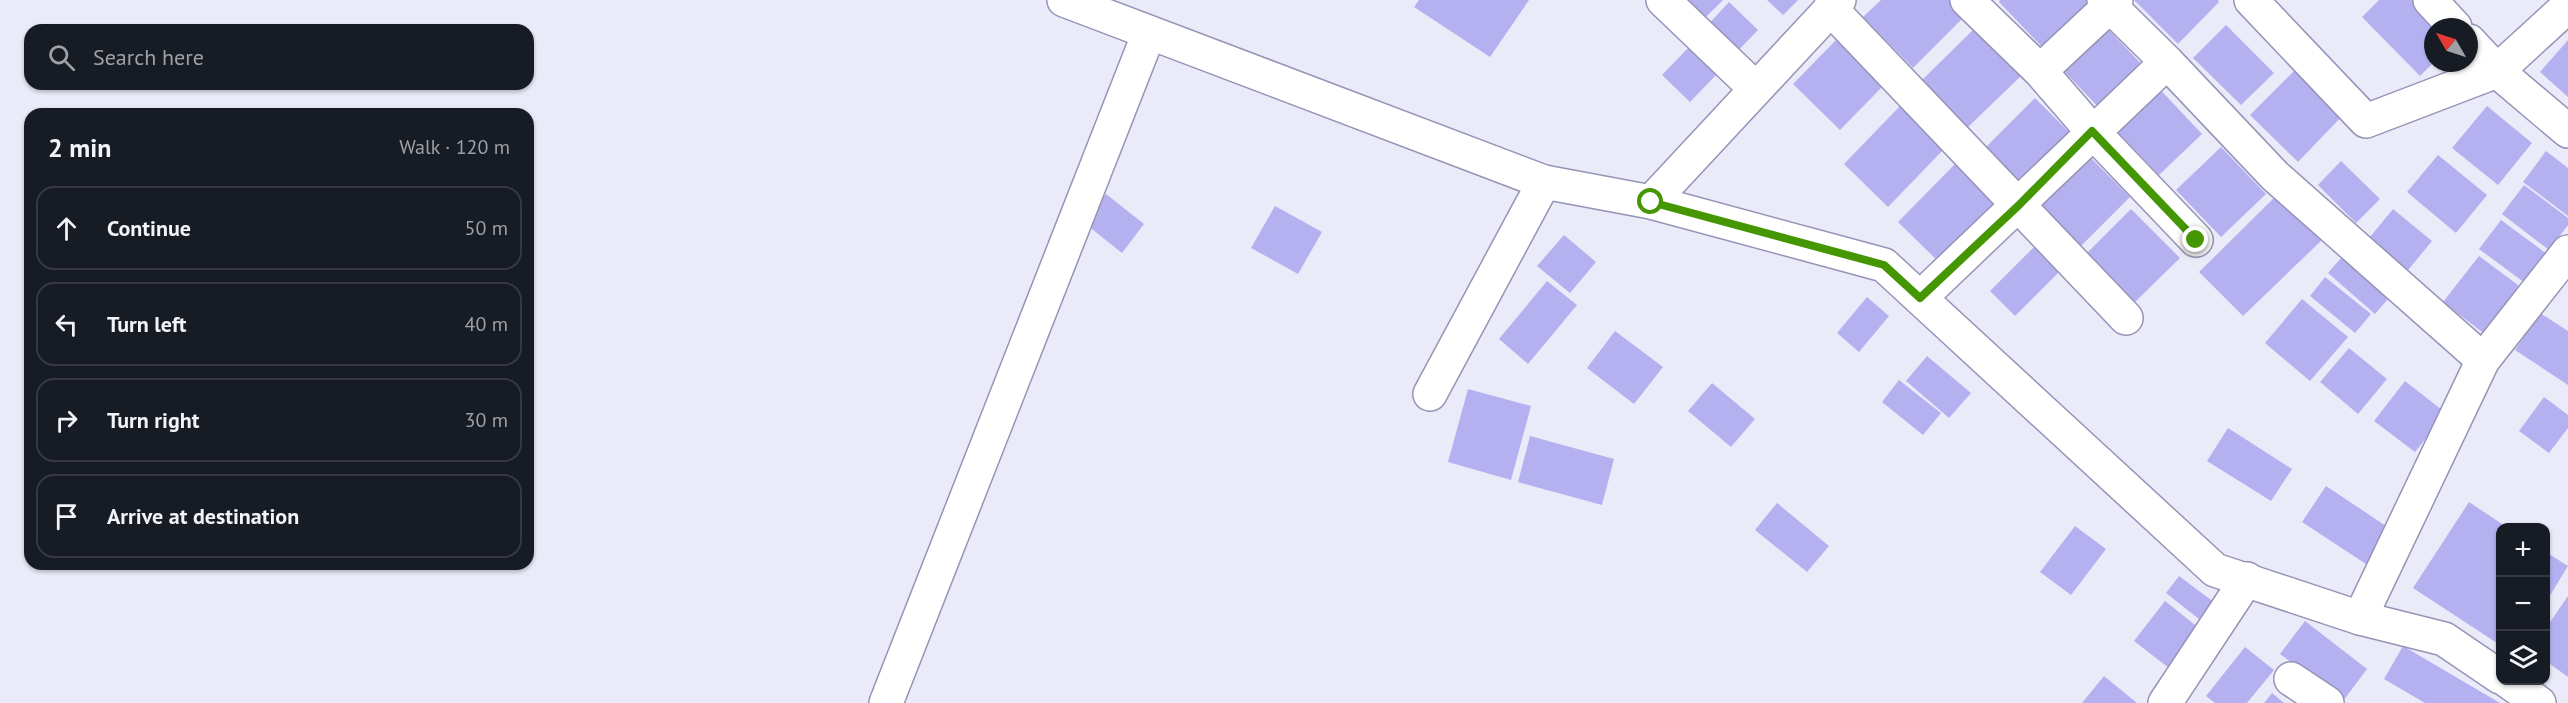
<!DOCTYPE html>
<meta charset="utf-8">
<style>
body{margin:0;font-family:"PT Sans",sans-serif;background:#20242c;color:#f1f3f6}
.controls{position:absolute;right:18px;bottom:18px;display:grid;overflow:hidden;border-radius:12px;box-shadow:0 2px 4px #0004}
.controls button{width:54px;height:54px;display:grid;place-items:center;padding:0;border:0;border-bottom:2px solid #363941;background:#171b24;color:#f1f3f6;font:30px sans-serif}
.compass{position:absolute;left:2424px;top:18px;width:54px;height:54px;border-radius:50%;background:#171b24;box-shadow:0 2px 4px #0004;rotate:309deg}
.stop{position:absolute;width:18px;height:18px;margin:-14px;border:4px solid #449602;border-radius:50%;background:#fff}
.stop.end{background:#449602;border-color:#fff;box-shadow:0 2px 6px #0008}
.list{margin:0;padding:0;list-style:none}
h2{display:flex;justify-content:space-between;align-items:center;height:78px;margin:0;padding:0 24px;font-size:26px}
h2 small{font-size:20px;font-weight:400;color:#9ea1a6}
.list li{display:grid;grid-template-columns:39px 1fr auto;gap:18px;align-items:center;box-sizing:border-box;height:84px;margin:0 12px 12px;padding:0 12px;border:2px solid #363941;border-radius:18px}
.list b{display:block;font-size:22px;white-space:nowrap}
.list em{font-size:20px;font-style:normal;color:#9ea1a6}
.icon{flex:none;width:33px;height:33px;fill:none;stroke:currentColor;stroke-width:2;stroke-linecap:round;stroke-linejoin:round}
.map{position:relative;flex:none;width:2568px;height:703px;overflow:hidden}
.search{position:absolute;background:#171b24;box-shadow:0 2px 4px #0004;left:24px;top:24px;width:510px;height:66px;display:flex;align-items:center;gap:15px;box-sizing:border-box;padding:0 21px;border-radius:18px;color:#9ea1a6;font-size:22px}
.panel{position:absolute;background:#171b24;box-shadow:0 2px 4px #0004;left:24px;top:108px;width:510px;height:462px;border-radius:18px}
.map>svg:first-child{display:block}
</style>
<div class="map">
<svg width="2568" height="703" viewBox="0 0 2568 703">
<rect width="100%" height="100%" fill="#ebeaf9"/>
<path fill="#b5b1f0" d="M1419,0H1529L1490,57L1414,7Z
M1677,0H1723L1700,23Z
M1767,0H1798L1783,15Z
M1881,0H1956L1968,13L1913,68L1863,17Z
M2000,0H2089L2097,9L2049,54L1999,2Z
M2134,0H2218L2219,2L2178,44Z
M2379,0H2419L2433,27V63L2420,76L2362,17Z
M1729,2L1758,30L1732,57L1703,30Z
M2226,25L2274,73L2241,105L2193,58Z
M1976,27L2023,74L1967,128L1921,81Z
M2106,27L2148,71L2104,113L2062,69Z
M1837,39L1884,85L1840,130L1793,84Z
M2568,40V97L2540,72Z
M1691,45L1719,72L1690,102L1662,75Z
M2299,66L2346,112L2298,162L2250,115Z
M2153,82L2202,134L2159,175L2110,124Z
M2035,98L2077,140L2026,191L1984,149Z
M1901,105L1945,148L1888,207L1844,164Z
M2487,106L2532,143L2498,185L2452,148Z
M2221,147L2266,194L2221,237L2176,190Z
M2083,150L2130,197L2081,246L2035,199Z
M2546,151L2568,168V216L2523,182Z
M2438,155L2487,195L2456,233L2407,192Z
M2341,161L2380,199L2356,223L2318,185Z
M1955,164L2003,210L1946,269L1898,222Z
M2524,185L2568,218V225L2549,250L2502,214Z
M2279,193L2323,239L2243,316L2199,272Z
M1106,194L1144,224L1122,253L1083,222Z
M1275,206L1322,232L1298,274L1251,248Z
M2131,209L2180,258L2135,302L2087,253Z
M2393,209L2432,241L2404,275L2365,243Z
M2501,220L2547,254L2525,283L2479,249Z
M1564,235L1596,262L1570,293L1537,266Z
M2038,243L2063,268L2015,316L1990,291Z
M2348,250L2394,292L2375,314L2328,273Z
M2479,256L2526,291L2490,338L2443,302Z
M2325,277L2371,314L2355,333L2310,296Z
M1547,281L1577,305L1528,364L1499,339Z
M1867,297L1889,316L1859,352L1837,333Z
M2302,299L2348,337L2310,381L2265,343Z
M2540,313L2568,331V385L2515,350Z
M1615,331L1663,367L1634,404L1587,368Z
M2349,348L2387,379L2358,414L2320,382Z
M1927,356L1971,393L1949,418L1906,381Z
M1899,380L1941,413L1923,435L1882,402Z
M2405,381L2446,413L2415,452L2374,421Z
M1712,383L1755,419L1731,447L1688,411Z
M1468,389L1531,406L1511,480L1448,462Z
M2544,397L2568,415V428L2549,453L2519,431Z
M2228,428L2292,469L2271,501L2207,461Z
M1530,436L1614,459L1602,505L1518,482Z
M2326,486L2392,530L2369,566L2302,522Z
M2469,502L2508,528H2500V645L2413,588Z
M1777,503L1829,546L1807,572L1755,530Z
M2075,526L2106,549L2071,595L2040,572Z
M2546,552L2568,566L2546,602Z
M2179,576L2223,609L2209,627L2166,593Z
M2568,596V677L2546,661V628Z
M2165,601L2209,636L2178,675L2134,641Z
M2305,621L2367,669L2343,701L2280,654Z
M2403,646L2500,703H2425L2384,679Z
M2245,647L2274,670L2247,703H2215L2206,696Z
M2104,676L2137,703H2082Z
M2272,693L2284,703H2264Z"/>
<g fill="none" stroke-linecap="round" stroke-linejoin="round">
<defs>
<path id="minor" d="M1663,0L1756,89
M1967,0L2040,71L2092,131L2196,240
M2104,0L2167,62L2275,176L2483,360
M2251,0L2366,121L2497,71L2568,6
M2430,0L2455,27
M1830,8L2126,318
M2469,41L2497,71L2568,131
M2040,71L2116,0
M1651,202L1839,0
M1920,298L2167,62
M1430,394L1544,182
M2360,618L2483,360L2568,252
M2291,679L2327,703
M886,703L1149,33
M2165,703L2247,579"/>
<path id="tertiary" d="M1064,0L1544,182L1651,202L1884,265L2215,570L2360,618L2444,639L2500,677
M2506,680L2539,703"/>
</defs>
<use href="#minor" stroke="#9594b6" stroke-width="36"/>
<use href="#tertiary" stroke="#9594b6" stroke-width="36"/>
<use href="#minor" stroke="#fff" stroke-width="33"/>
<use href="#tertiary" stroke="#fff" stroke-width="33"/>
</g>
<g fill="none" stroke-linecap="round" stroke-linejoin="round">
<path stroke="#449602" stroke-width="8" d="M1651,202L1884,265L1920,298L2019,205L2092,131L2196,240"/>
</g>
</svg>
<div class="controls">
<button>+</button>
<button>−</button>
<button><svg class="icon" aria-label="layers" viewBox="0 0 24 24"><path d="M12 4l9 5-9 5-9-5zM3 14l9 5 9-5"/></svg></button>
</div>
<svg class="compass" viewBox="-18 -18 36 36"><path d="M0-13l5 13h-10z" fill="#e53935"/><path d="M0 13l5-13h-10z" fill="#9ea1a6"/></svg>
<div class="stop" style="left:1651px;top:202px"></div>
<div class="stop end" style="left:2196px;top:240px"></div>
<div class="search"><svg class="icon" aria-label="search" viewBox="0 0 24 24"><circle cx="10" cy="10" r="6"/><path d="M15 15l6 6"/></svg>Search here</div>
<section class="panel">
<h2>2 min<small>Walk · 120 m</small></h2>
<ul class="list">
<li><svg class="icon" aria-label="ahead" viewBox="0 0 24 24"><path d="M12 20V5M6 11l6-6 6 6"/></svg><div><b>Continue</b></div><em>50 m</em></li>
<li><svg class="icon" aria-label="left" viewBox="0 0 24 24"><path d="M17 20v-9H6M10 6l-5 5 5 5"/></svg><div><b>Turn left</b></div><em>40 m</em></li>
<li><svg class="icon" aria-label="right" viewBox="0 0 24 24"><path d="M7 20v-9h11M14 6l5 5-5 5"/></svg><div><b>Turn right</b></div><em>30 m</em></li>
<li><svg class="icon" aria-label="arrive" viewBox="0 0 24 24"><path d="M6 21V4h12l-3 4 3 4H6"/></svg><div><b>Arrive at destination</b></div></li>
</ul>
</section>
</div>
